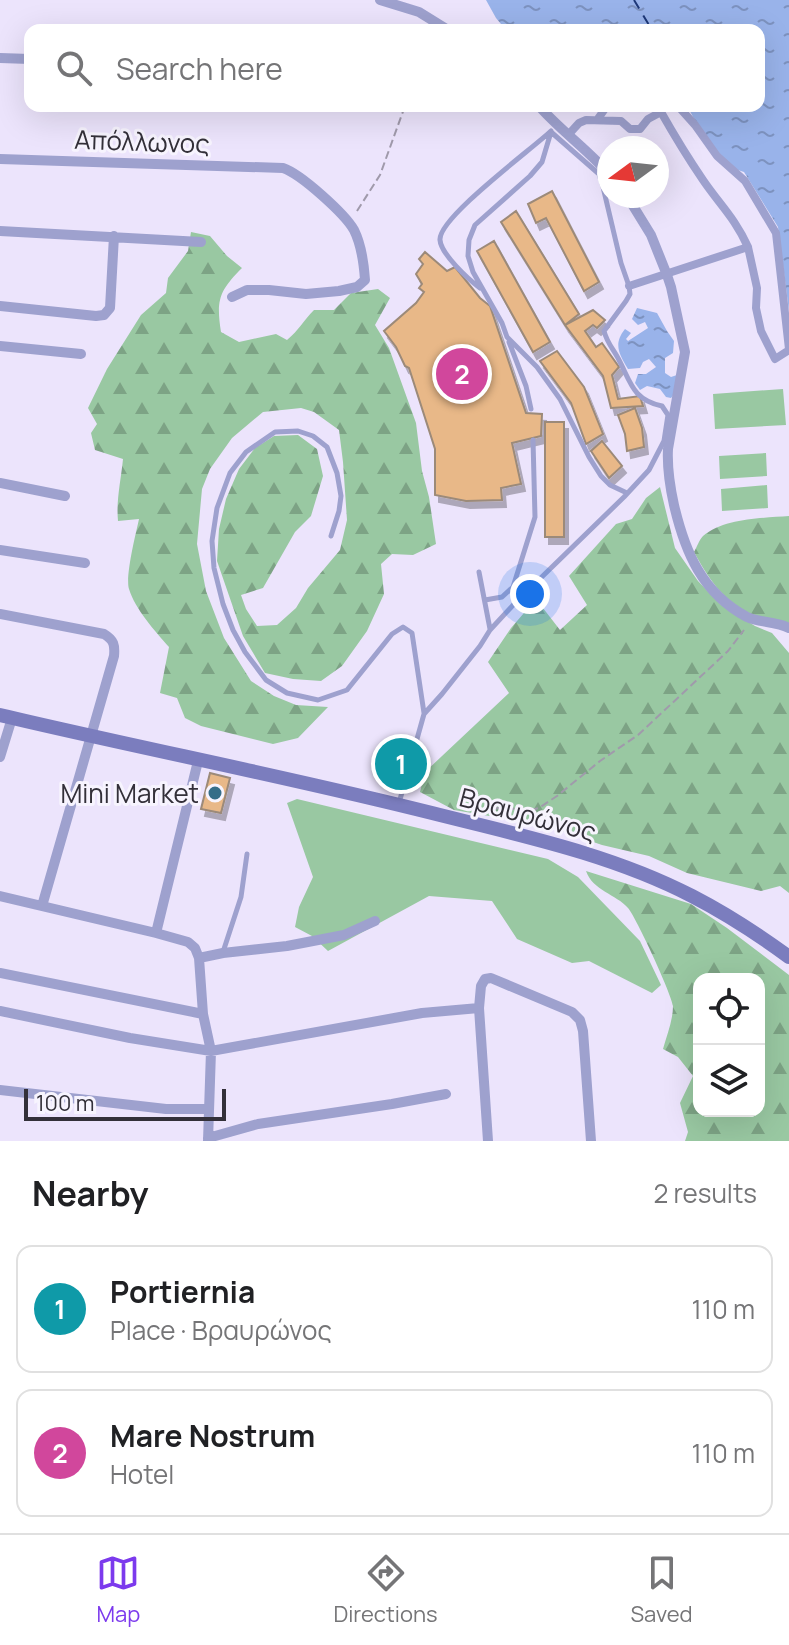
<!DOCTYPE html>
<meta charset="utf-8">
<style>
body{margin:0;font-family:Manrope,sans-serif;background:#f2f2f2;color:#202124}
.controls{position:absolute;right:24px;bottom:24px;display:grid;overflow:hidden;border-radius:16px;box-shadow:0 8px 32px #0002}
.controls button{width:72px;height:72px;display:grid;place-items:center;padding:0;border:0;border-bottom:2px solid #e0e0e0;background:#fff;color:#202124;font:40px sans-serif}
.compass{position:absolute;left:597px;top:136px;width:72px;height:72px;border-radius:50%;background:#fff;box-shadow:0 8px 32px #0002;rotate:255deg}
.scale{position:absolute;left:24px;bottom:20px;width:202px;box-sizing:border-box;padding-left:8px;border:4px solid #333039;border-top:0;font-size:22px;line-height:28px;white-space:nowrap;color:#333039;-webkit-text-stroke:6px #f7f4fe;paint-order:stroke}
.you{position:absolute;left:530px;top:594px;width:28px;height:28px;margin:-20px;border:6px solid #fff;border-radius:50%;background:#1a73e8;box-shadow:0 0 0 12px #1a73e833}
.badge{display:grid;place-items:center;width:52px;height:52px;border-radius:50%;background:#7c3aed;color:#fff;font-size:26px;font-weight:700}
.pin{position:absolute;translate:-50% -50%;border:4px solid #fff;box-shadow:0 2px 8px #0006}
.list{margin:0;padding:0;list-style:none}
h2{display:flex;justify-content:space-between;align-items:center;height:104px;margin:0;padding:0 32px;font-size:34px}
h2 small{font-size:26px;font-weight:400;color:#757577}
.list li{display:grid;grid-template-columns:52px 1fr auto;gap:24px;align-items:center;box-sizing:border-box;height:128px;margin:0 16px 16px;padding:0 16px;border:2px solid #e0e0e0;border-radius:16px}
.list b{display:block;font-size:30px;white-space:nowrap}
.list p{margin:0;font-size:26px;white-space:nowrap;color:#757577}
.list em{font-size:26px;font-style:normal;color:#757577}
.icon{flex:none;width:44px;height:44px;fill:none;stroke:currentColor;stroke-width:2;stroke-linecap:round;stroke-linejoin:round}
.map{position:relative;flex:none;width:789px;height:1141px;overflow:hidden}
.search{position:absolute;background:#fff;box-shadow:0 8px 32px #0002;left:24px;right:24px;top:24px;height:88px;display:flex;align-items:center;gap:20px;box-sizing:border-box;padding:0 28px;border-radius:16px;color:#757577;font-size:30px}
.sheet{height:392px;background:#fff}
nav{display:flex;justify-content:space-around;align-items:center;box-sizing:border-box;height:112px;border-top:2px solid #e0e0e0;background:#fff;font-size:22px;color:#757577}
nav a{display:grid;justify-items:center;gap:4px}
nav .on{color:#7c3aed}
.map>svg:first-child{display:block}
</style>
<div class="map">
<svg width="789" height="1141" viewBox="0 0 789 1141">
<defs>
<pattern id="forest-firs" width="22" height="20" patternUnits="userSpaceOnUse" patternTransform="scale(2)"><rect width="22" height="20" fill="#99c8a2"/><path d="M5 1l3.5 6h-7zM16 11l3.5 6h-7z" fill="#7da385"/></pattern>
<pattern id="water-ripples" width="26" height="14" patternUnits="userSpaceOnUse" patternTransform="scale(2)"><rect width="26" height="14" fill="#99b3ea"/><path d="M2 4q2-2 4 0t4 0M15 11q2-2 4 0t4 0" fill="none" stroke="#7d92bf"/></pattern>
<filter id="shadow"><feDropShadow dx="4" dy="7" stdDeviation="0" flood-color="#0004"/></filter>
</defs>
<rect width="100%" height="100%" fill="#ece4fc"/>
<path fill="#99c8a2" d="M783,389L786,425L715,429L713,394Z
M766,453L767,476L720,479L719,456Z
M767,485L768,508L722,511L721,489Z
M297,799L548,859L578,877L640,941L661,985L652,993L589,961L572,963L517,939L492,901L429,896L328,951L312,936L295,927L299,907L313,877L287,803Z"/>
<path fill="url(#forest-firs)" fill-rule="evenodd" d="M191,232L210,236L227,256L242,268C219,291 216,300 221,332L239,342L276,334L287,340C299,330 303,321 314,310H334L351,293L378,289L390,298L375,325L389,348L416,423L422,471L429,497L436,544L413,555L392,554L381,564L384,594L367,631L342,666L321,681L293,679L265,673L243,636L217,561L219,529L226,499L239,469L255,448L274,436L298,435L317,449L323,476L311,516L295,532L263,588L241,595L246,609L257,626L277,625L296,608L308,588L340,550L347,520L343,462L339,430L314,412L301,408L263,412L232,438L210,469L202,489L197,544L206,591L224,638L251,681L274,696L296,705L328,707L298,738L273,744L201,726L185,718L177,698L160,693L169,647C155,631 135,609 129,589C125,577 136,533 139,519L118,521C116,500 121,480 123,459L95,450L91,433L97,424L88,408L107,369L141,315L166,293L168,278L188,251Z
M660,487L675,548L698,581L720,604L755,626L772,633L789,653V893L780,886L761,891L687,873L649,856L602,845L543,825L454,810L420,792L425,772L509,693L488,662L511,628L536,599L560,630L587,605L569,576L616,524L632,519L646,498Z
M789,516V624C777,621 762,619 751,614C723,601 708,578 694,552C697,547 699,540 703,536C724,518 763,518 789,516Z
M586,871L691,904L727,928L789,975V1141H685L688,1132L680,1103L693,1076L678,1057L663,1049C667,1035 673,1020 673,1006C672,995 636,917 628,908C616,894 593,891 586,871ZM759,979V1111H699V979Z"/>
<path fill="url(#water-ripples)" d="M486,0H789V311L778,227L744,172C715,165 701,130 687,106H759V30H506L496,18Z
M637,308L657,313L667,331L674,341L673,353L665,358V373L671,377L677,375L676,392L671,398L666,397L660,389L647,386L640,390L635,383L638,374H646L656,367L649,359L643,362L640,368L628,369C619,354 613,344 625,329L631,333L626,339L628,341L648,328L645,322L638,325L632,319Z"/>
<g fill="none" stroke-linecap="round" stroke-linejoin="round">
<path stroke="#1e3878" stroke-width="2" stroke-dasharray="10 8" stroke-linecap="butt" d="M634,0L652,30"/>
</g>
<path fill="#e8b888" stroke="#9c8a79" stroke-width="2" filter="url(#shadow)" d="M552,191L599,282L584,291L546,218L536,223L528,204Z
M516,211L579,314L565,325L501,222Z
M494,241L550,342L533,352L477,251Z
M425,252L447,271L455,267L480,298L490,306L526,413L542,414L541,436L512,443L521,484L501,488L502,500L466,501L435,495V449L409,368L405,366L396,347L384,331L416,303L424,292L419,288L422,284L416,274L423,264L419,259Z
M593,310L605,320L597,328L593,325L585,331L596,347L602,343L619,367L612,375L618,399L640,396L643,406L611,408L603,376L565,325Z
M557,351L584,387L603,434L586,444L571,403L540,361Z
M635,408L642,428L644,447L627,451L625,434L618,415Z
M545,422H564V537H545Z
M602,441L622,466L609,478L591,451Z
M210,773L230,778L221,813L201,809Z"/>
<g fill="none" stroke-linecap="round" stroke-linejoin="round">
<path stroke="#a09aab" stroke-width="2" stroke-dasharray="8 4" stroke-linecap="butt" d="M357,211L380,175L405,106
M483,811L503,807L527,811L539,808L557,796L600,761L638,735L728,651L744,630"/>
<path stroke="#9ea1ce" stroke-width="5" d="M480,288C468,279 441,254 440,240C438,218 532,149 551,131
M509,342L526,386L531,409
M331,536L339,511L341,496L337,473L327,447L313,436L298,431L275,432L246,452L230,473L217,508L212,541L214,568L223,604L233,630L245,652L266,680L287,693L318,700L347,690L392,634L403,627L412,633L424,713
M479,572L490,629
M485,600L502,597L513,587L535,517L533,440
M399,803L424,714L442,694L480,646L490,630L515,603L624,497L649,470L664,441L668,415L662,406C633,400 631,383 619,360C614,350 607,343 604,331L626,301L630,294L629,286L621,263L603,187L599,174L551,132L542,162L530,176L475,225L469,240L468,256L473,272L502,323L507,337L537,367L560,399L589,457L601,476L610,485L627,493
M223,952L241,897L247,854"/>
<path stroke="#9ea1ce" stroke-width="8" d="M678,106L695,125L717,156L745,181L776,233L789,349
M597,120L607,106
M569,134L579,123L586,120L621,121L630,129H640L648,119L661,112C674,135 688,158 703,180C720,205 735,218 748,247L629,286
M748,247L757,288L756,308L761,331L775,359L789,350"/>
<path stroke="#9ea1ce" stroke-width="10" d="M380,0L419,12L448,30
M0,58L30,59
M539,106C560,130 587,149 609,174
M0,159L283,168C301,174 345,214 354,230C361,244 364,265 365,280L357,287L339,291L306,294L269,290H247L232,297
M627,196L651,235L667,275L671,287L685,352L668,449C667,468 670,487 674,505C685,552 702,593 747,617C760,623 776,621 789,628
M0,231L201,242
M0,306L96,316L104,315L110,308L114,236
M0,346L81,354
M0,483L65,496
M0,550L85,563
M0,614L104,634C114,640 115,645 114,656L42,906
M0,757L12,718
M0,896L156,933L188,942L195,948L199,958L203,1014L211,1051L208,1141
M156,933L198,761
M199,958L223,953L287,946L344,935L375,921
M0,973L203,1014
M479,1008L481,986L485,979L491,978L572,1012L580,1020L583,1031L591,1141
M0,1011L130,1038L211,1051L422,1013L479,1008L488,1141
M0,1090L166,1109H209
M208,1138L258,1124L392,1104L446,1094"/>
<path stroke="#7b7dbe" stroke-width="14" d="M0,715C144,749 289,777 432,813C519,835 611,854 692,896C725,913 759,935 789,957"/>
</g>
<circle fill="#356e88" stroke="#f7f4fe" stroke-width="3" cx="215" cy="793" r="8"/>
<g text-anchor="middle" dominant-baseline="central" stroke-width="6" stroke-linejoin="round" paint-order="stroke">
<g font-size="26" fill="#333039" stroke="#f7f4fe">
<text transform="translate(142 141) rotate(2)">Απόλλωνος</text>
<text transform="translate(528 814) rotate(15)">Βραυρώνος</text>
</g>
<g font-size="26" fill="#333039" stroke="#f7f4fe" text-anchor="end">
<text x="199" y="793">Mini Market</text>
</g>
</g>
</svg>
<div class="controls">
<button><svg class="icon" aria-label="locate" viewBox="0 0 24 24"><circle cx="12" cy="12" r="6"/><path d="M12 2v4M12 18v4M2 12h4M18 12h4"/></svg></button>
<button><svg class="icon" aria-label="layers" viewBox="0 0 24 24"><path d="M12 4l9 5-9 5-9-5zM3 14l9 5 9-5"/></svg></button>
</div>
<svg class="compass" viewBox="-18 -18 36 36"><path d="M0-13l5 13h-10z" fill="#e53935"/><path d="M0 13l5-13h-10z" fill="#757577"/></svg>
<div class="scale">100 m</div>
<div class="you"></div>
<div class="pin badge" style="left:401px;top:764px;background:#0f9aa8">1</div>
<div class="pin badge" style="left:462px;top:374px;background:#d1479c">2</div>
<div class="search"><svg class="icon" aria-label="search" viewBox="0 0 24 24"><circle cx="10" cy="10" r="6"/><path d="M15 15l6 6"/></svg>Search here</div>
</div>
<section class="sheet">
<h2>Nearby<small>2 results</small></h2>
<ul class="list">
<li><span class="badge" style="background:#0f9aa8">1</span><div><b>Portiernia</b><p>Place · Βραυρώνος</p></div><em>110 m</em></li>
<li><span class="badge" style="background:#d1479c">2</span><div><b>Mare Nostrum</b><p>Hotel</p></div><em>110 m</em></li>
</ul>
</section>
<nav>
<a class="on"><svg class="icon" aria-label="map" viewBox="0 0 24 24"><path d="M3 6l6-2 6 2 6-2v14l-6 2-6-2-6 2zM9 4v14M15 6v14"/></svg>Map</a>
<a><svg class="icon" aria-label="directions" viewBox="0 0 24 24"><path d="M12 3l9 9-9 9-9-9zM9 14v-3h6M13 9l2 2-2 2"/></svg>Directions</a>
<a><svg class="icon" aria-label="saved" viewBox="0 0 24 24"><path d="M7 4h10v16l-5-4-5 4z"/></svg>Saved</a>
</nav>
